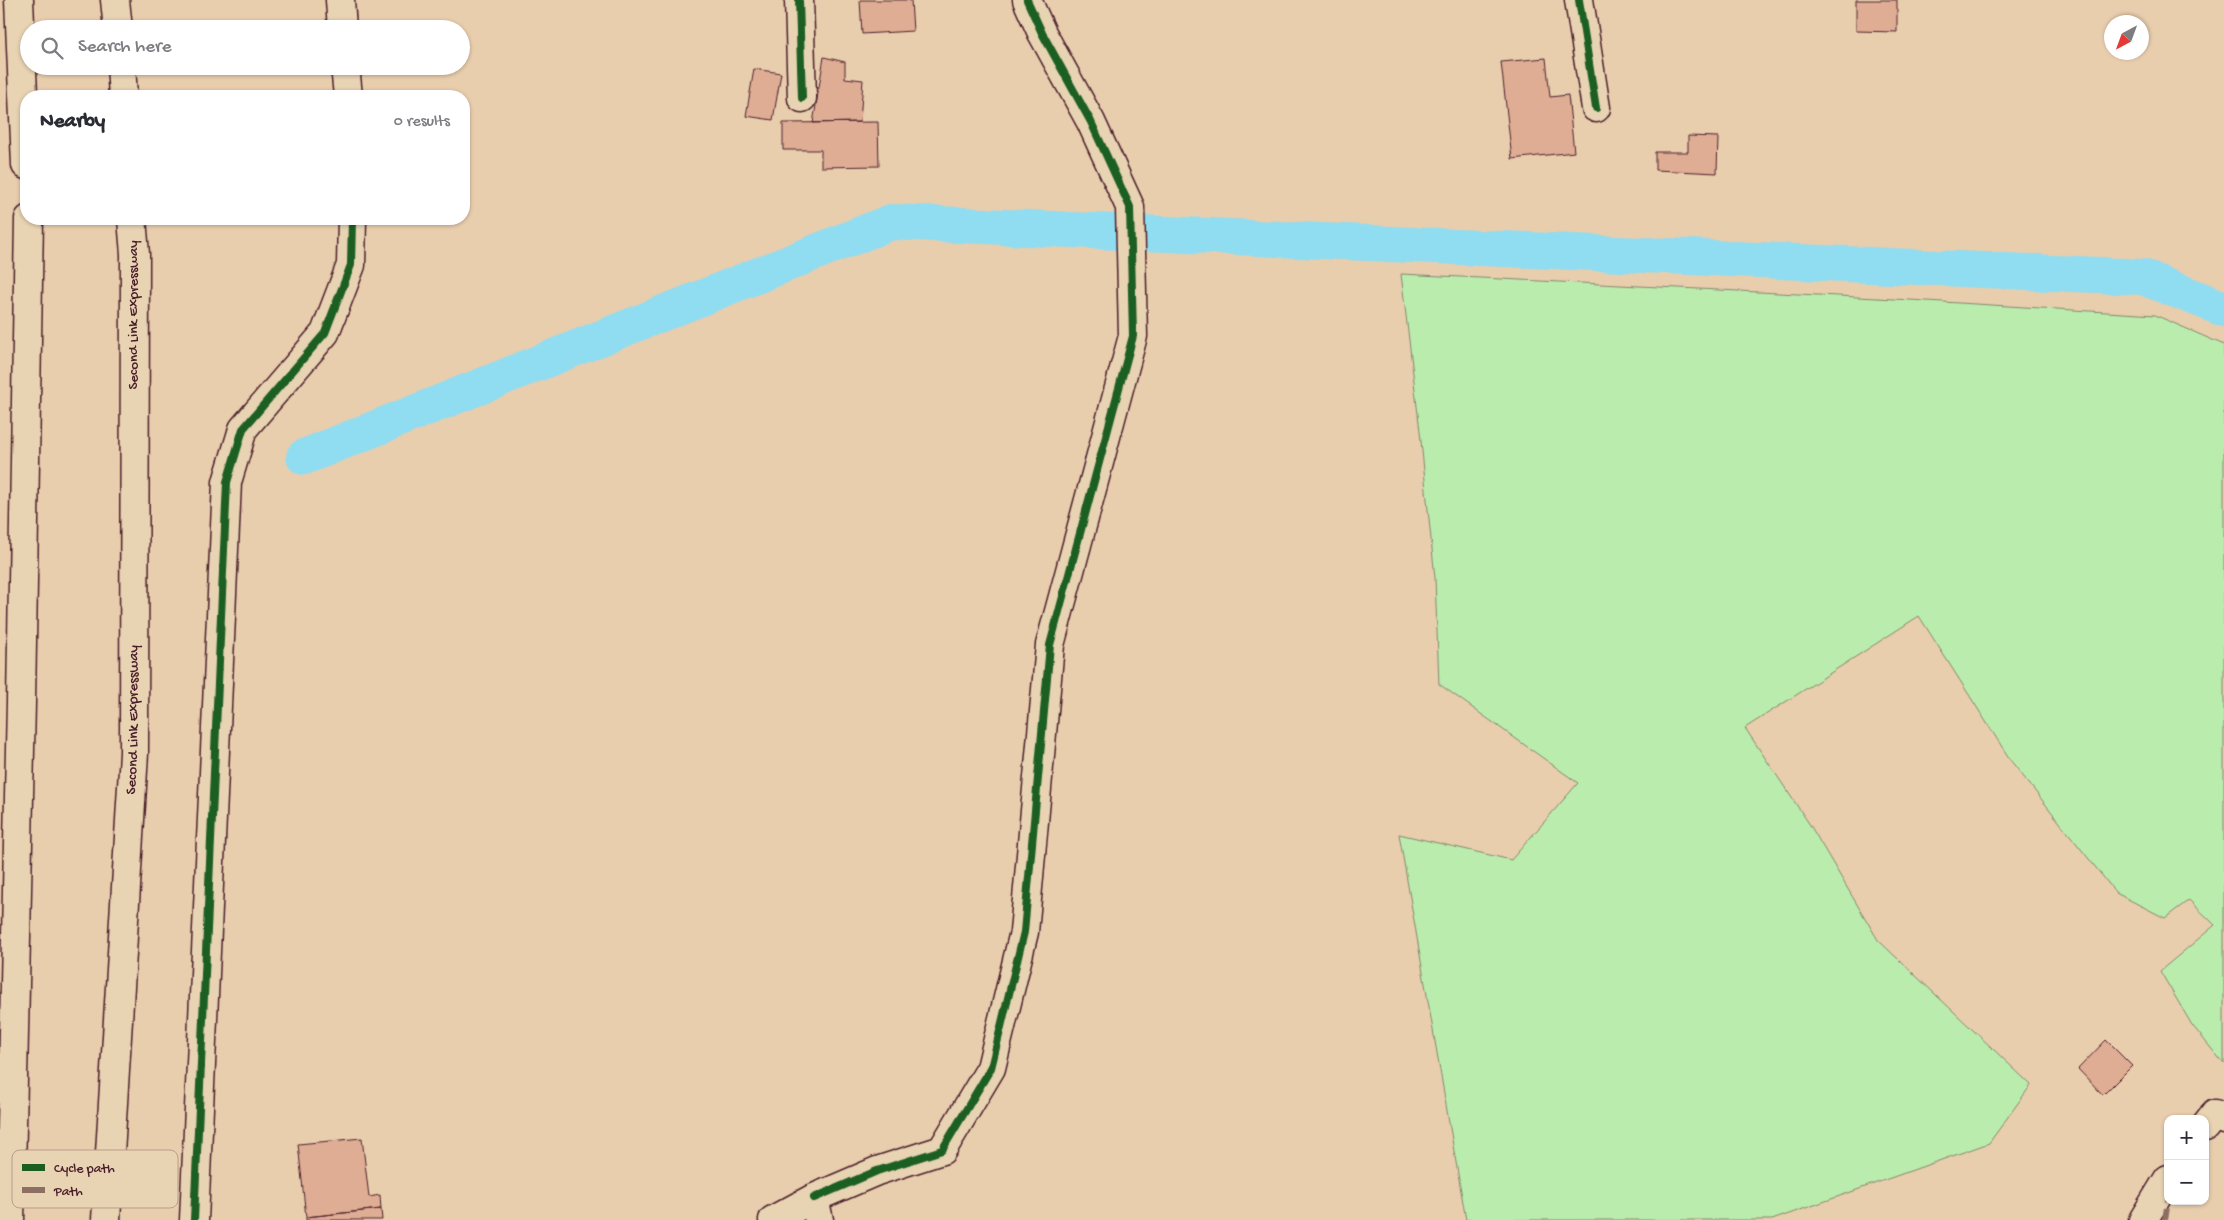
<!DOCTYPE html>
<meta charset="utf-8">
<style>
body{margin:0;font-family:"Gochi Hand",sans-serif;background:#f2f2f3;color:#2b2b33}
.controls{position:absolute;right:15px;bottom:15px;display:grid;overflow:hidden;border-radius:10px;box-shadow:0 1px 4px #0004}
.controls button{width:45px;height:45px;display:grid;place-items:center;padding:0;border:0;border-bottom:1px solid #e1e1e2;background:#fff;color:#2b2b33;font:25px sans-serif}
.compass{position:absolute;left:2104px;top:15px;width:45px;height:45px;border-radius:50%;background:#fff;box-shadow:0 1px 4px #0004;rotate:221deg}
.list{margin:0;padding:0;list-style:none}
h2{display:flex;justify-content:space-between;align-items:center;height:65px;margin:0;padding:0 20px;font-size:21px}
h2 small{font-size:16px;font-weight:400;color:#7c7c81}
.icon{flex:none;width:28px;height:28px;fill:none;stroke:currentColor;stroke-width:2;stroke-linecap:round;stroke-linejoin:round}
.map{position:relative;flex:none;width:2224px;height:1220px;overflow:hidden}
.search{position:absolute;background:#fff;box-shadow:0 1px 4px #0004;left:20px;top:20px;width:450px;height:55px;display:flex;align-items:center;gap:12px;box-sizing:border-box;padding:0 18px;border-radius:28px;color:#7c7c81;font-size:19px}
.panel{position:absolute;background:#fff;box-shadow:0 1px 4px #0004;left:20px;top:90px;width:450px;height:135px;border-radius:20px}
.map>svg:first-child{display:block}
</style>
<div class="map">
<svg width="2224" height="1220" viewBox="0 0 2224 1220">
<rect width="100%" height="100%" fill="#e9ceae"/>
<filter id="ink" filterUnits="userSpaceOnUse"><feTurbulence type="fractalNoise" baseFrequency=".02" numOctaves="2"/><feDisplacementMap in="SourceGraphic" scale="10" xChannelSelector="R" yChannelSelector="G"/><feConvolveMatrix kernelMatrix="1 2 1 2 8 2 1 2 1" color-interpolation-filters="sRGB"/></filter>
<g filter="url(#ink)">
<path fill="#baedad" stroke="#82866c" d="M1401,274L1877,298L2155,315L2224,345V1064L2192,1025L2160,971L2215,925L2189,900L2165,918L2116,893L2011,761L1919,616L1745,728L1810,825L1878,940L2031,1085L1989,1143L1772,1220H1466L1399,834L1511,860L1578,783L1439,684L1435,578L1420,431Z"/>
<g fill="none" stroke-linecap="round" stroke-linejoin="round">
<path stroke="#90dcf0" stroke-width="36" d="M304,457L891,222L2143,277L2224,309"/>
</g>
<path fill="#dfad94" stroke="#4a1f2b" d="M860,0H911L913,31L862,34Z
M1856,0H1897V32L1856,31Z
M824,57L845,62V78L863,80L860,122L813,123Z
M1546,58L1550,97L1568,95L1574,152L1512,159L1501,62Z
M754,69L781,73L773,120L746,116Z
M878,122L879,166L821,167V150H783V123Z
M1688,136L1718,137L1717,173L1655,170V152H1688Z
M2106,1040L2132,1066L2103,1095L2078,1069Z
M362,1138L369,1197L380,1195L381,1209L306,1217L298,1144Z
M381,1209L382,1220H306V1217Z"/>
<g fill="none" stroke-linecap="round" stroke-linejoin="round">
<defs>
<path id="minor" d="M340,0L342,29
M799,0L802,98
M1579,0L1596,108
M345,66L348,96
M2205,1127L2215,1114L2224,1120
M814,1198L877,1171L942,1150L991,1068L1024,932L1050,645L1133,336L1130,207L1091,122L1042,33L1027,0
M194,1220L227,482L243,429L325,333L351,265L352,219
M773,1220L814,1198L819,1220
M2143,1220L2168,1179"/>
<g id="highway">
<path d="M19,0L26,165"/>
<path d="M115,0L118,29"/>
<path d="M121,66L123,96"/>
<path d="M10,1220L21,702L29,219"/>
<path id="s1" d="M106,1220L134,753L135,254L132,219"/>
</g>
</defs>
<use href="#minor" stroke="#4a1f2b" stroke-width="31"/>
<use href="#highway" stroke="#4a1f2b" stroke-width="31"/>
<use href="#minor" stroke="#e8d3b2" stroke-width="28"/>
<use href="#highway" stroke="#e8d3b2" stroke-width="28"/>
<path stroke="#8d6e63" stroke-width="6" stroke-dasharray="12 6" stroke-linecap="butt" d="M2165,1220L2168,1201"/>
<defs>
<path id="cycleway" d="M799,0L802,98
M1579,0L1596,108
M814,1198L877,1171L942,1150L991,1068L1024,932L1050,645L1133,336L1130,207L1091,122L1042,33L1027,0
M194,1220L227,482L243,429L325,333L351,265L352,219"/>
</defs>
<use href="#cycleway" stroke="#e8d3b2" stroke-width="11"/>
<use href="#cycleway" stroke="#1b5e20" stroke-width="8"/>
</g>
</g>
<g text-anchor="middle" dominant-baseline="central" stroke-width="4" stroke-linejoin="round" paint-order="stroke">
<g font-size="15" fill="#4a1f2b" stroke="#e8d3b2">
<text transform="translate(134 315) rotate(-90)">Second Link Expressway</text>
<text stroke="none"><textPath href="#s1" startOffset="501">Second Link Expressway</textPath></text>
</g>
</g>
<rect x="12" y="1150" width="166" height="58" rx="8" fill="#e8d3b2" stroke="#b99d8a" stroke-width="1"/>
<rect x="22" y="1164" width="23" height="7" fill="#1b5e20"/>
<rect x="22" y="1187" width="23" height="6" fill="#8d6e63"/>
<g font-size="14" fill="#4a1f2b">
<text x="54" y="1172">Cycle path</text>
<text x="54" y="1195">Path</text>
</g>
</svg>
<div class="controls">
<button>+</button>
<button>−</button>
</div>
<svg class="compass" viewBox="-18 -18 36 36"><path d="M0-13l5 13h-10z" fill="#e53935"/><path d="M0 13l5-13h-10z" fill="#7c7c81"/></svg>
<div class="search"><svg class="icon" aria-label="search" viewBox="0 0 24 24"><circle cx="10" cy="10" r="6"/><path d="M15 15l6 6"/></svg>Search here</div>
<section class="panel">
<h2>Nearby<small>0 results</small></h2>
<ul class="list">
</ul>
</section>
</div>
